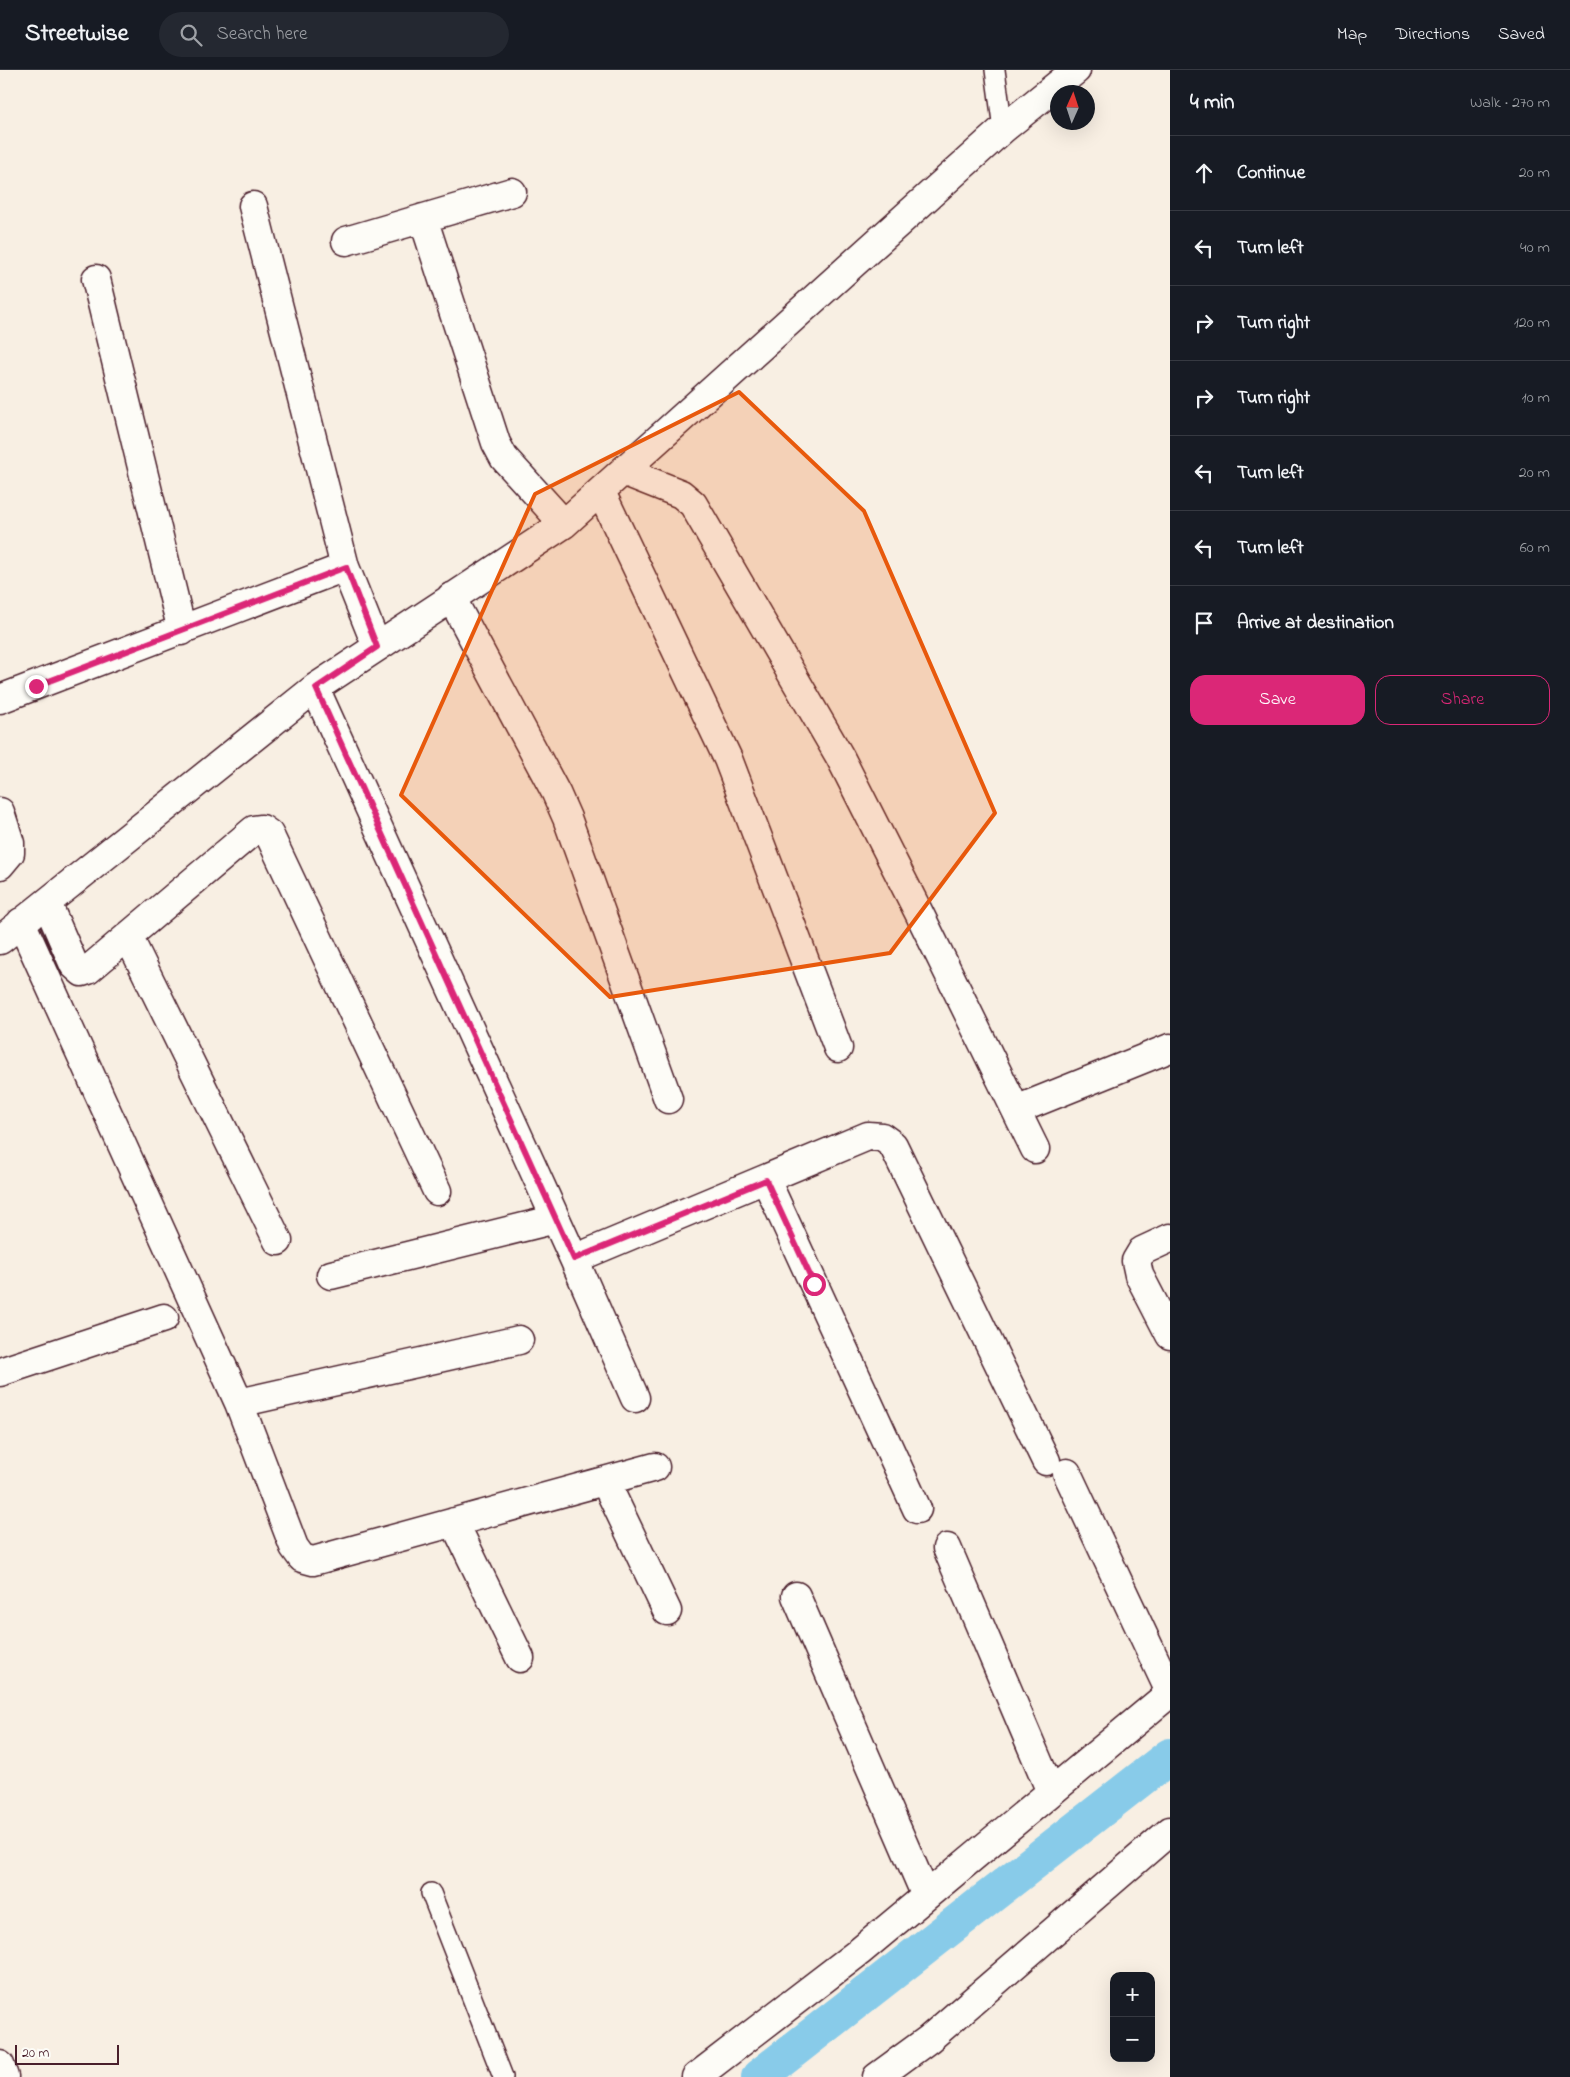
<!DOCTYPE html>
<meta charset="utf-8">
<style>
body{margin:0;font-family:"Indie Flower",sans-serif;background:#242831;color:#f1f3f6}
.controls{position:absolute;right:15px;bottom:15px;display:grid;overflow:hidden;border-radius:10px;box-shadow:0 5px 20px #0002}
.controls button{width:45px;height:45px;display:grid;place-items:center;padding:0;border:0;border-bottom:1px solid #363941;background:#171b24;color:#f1f3f6;font:25px sans-serif}
.compass{position:absolute;left:1050px;top:15px;width:45px;height:45px;border-radius:50%;background:#171b24;box-shadow:0 5px 20px #0002;rotate:3deg}
.scale{position:absolute;left:15px;bottom:12px;width:104px;box-sizing:border-box;padding-left:5px;border:2px solid #4a1f2b;border-top:0;font-size:14px;line-height:18px;white-space:nowrap;color:#4a1f2b;-webkit-text-stroke:4px #fdfcf7;paint-order:stroke}
.stop{position:absolute;width:15px;height:15px;margin:-11px;border:4px solid #db2777;border-radius:50%;background:#fff}
.stop.end{background:#db2777;border-color:#fff;box-shadow:0 1px 5px #0008}
.list{margin:0;padding:0;list-style:none}
h2{display:flex;justify-content:space-between;align-items:center;height:65px;margin:0;padding:0 20px;font-size:21px}
h2 small{font-size:16px;font-weight:400;color:#9ea1a6}
.list li{display:grid;grid-template-columns:32px 1fr auto;gap:15px;align-items:center;box-sizing:border-box;height:75px;padding:0 20px;border-top:1px solid #363941}
.list b{display:block;font-size:19px;white-space:nowrap}
.list em{font-size:16px;font-style:normal;color:#9ea1a6}
.actions{display:flex;gap:10px;padding:15px 20px}
.actions a{flex:1;padding:11px 0;border:1px solid #db2777;border-radius:15px;text-align:center;font-size:18px;color:#db2777}
.actions .main{background:#db2777;color:#fff}
.icon{flex:none;width:28px;height:28px;fill:none;stroke:currentColor;stroke-width:2;stroke-linecap:round;stroke-linejoin:round}
.map{position:relative;flex:none;width:1170px;height:2007px;overflow:hidden}
header{display:flex;align-items:center;gap:30px;box-sizing:border-box;height:70px;padding:0 25px;background:#171b24;border-bottom:1px solid #363941}
header strong{font-size:24px}
nav{display:flex;gap:28px;margin-inline-start:auto;font-size:18px}
.search{width:350px;height:45px;background:#242831;display:flex;align-items:center;gap:12px;box-sizing:border-box;padding:0 18px;border-radius:28px;color:#9ea1a6;font-size:19px}
main{display:flex}
aside{flex:1;background:#171b24}
.map>svg:first-child{display:block}
</style>
<header>
<strong>Streetwise</strong>
<div class="search"><svg class="icon" aria-label="search" viewBox="0 0 24 24"><circle cx="10" cy="10" r="6"/><path d="M15 15l6 6"/></svg>Search here</div>
<nav><a>Map</a><a>Directions</a><a>Saved</a></nav>
</header>
<main>
<div class="map">
<svg width="1170" height="2007" viewBox="0 0 1170 2007">
<rect width="100%" height="100%" fill="#f8efe3"/>
<filter id="ink" filterUnits="userSpaceOnUse"><feTurbulence type="fractalNoise" baseFrequency=".02" numOctaves="2"/><feDisplacementMap in="SourceGraphic" scale="10" xChannelSelector="R" yChannelSelector="G"/><feConvolveMatrix kernelMatrix="1 2 1 2 8 2 1 2 1" color-interpolation-filters="sRGB"/></filter>
<g filter="url(#ink)">
<g fill="none" stroke-linecap="round" stroke-linejoin="round">
<path stroke="#88cbe9" stroke-width="36" d="M759,2007L1170,1686"/>
<defs>
<path id="lane" d="M995,0L1003,59
M431,1823L503,2007"/>
<path id="street" d="M253,136L345,497L377,577
M423,148L496,373L504,388L564,454
M346,171L512,122
M96,209L182,561
M623,401L681,424L693,434L840,687L920,845L1035,1079
M601,422L728,689L838,978
M451,527L556,723L567,748L668,1029
M315,618L574,1189L635,1328
M0,629L345,497
M0,742L10,773V783L0,795
M47,833L74,895L82,902L88,900L254,760L262,759L269,764L437,1121
M21,852L239,1333L294,1477L302,1488L313,1491L655,1397
M128,866L278,1171
M0,870L315,618L564,454L1003,59L1076,0
M1016,1040L1170,978
M766,1110L917,1439
M1170,1168L1142,1181L1136,1191L1139,1205L1170,1265
M574,1189L868,1066L882,1067L893,1075L1046,1391
M331,1205L556,1149
M0,1302L164,1248
M239,1333L519,1270
M1067,1403L1170,1622
M605,1411L667,1541
M454,1452L520,1588
M947,1478L1051,1722
M796,1526L926,1826
M696,2007L859,1882L1170,1623
M877,2007L929,1969L1170,1761"/>
<path id="primary" d="M0,1995L4,2007"/>
</defs>
<use href="#lane" stroke="#4a1f2b" stroke-width="22"/>
<use href="#street" stroke="#4a1f2b" stroke-width="31"/>
<use href="#primary" stroke="#4a1f2b" stroke-width="31"/>
<use href="#lane" stroke="#fdfcf7" stroke-width="19"/>
<use href="#street" stroke="#fdfcf7" stroke-width="28"/>
<use href="#primary" stroke="#fdfcf7" stroke-width="28"/>
</g>
</g>
<g fill="none" stroke-linecap="round" stroke-linejoin="round" filter="url(#ink)">
<path stroke="#db2777" stroke-width="6" d="M36,616L346,497L377,577L316,618L574,1189L766,1110L814,1214"/>
</g>
<path fill="#e8590c" fill-opacity="0.2" stroke="#e8590c" stroke-width="4" stroke-linejoin="round" d="M739,322L864,441L995,743L890,883L610,927L401,725L535,424Z"/>
</svg>
<div class="controls">
<button>+</button>
<button>−</button>
</div>
<svg class="compass" viewBox="-18 -18 36 36"><path d="M0-13l5 13h-10z" fill="#e53935"/><path d="M0 13l5-13h-10z" fill="#9ea1a6"/></svg>
<div class="scale">20 m</div>
<div class="stop" style="left:814px;top:1214px"></div>
<div class="stop end" style="left:36px;top:616px"></div>
</div>
<aside>
<h2>4 min<small>Walk · 270 m</small></h2>
<ul class="list">
<li><svg class="icon" aria-label="ahead" viewBox="0 0 24 24"><path d="M12 20V5M6 11l6-6 6 6"/></svg><div><b>Continue</b></div><em>20 m</em></li>
<li><svg class="icon" aria-label="left" viewBox="0 0 24 24"><path d="M17 20v-9H6M10 6l-5 5 5 5"/></svg><div><b>Turn left</b></div><em>40 m</em></li>
<li><svg class="icon" aria-label="right" viewBox="0 0 24 24"><path d="M7 20v-9h11M14 6l5 5-5 5"/></svg><div><b>Turn right</b></div><em>120 m</em></li>
<li><svg class="icon" aria-label="right" viewBox="0 0 24 24"><path d="M7 20v-9h11M14 6l5 5-5 5"/></svg><div><b>Turn right</b></div><em>10 m</em></li>
<li><svg class="icon" aria-label="left" viewBox="0 0 24 24"><path d="M17 20v-9H6M10 6l-5 5 5 5"/></svg><div><b>Turn left</b></div><em>20 m</em></li>
<li><svg class="icon" aria-label="left" viewBox="0 0 24 24"><path d="M17 20v-9H6M10 6l-5 5 5 5"/></svg><div><b>Turn left</b></div><em>60 m</em></li>
<li><svg class="icon" aria-label="arrive" viewBox="0 0 24 24"><path d="M6 21V4h12l-3 4 3 4H6"/></svg><div><b>Arrive at destination</b></div></li>
</ul>
<div class="actions"><a class="main">Save</a><a>Share</a></div>
</aside>
</main>
